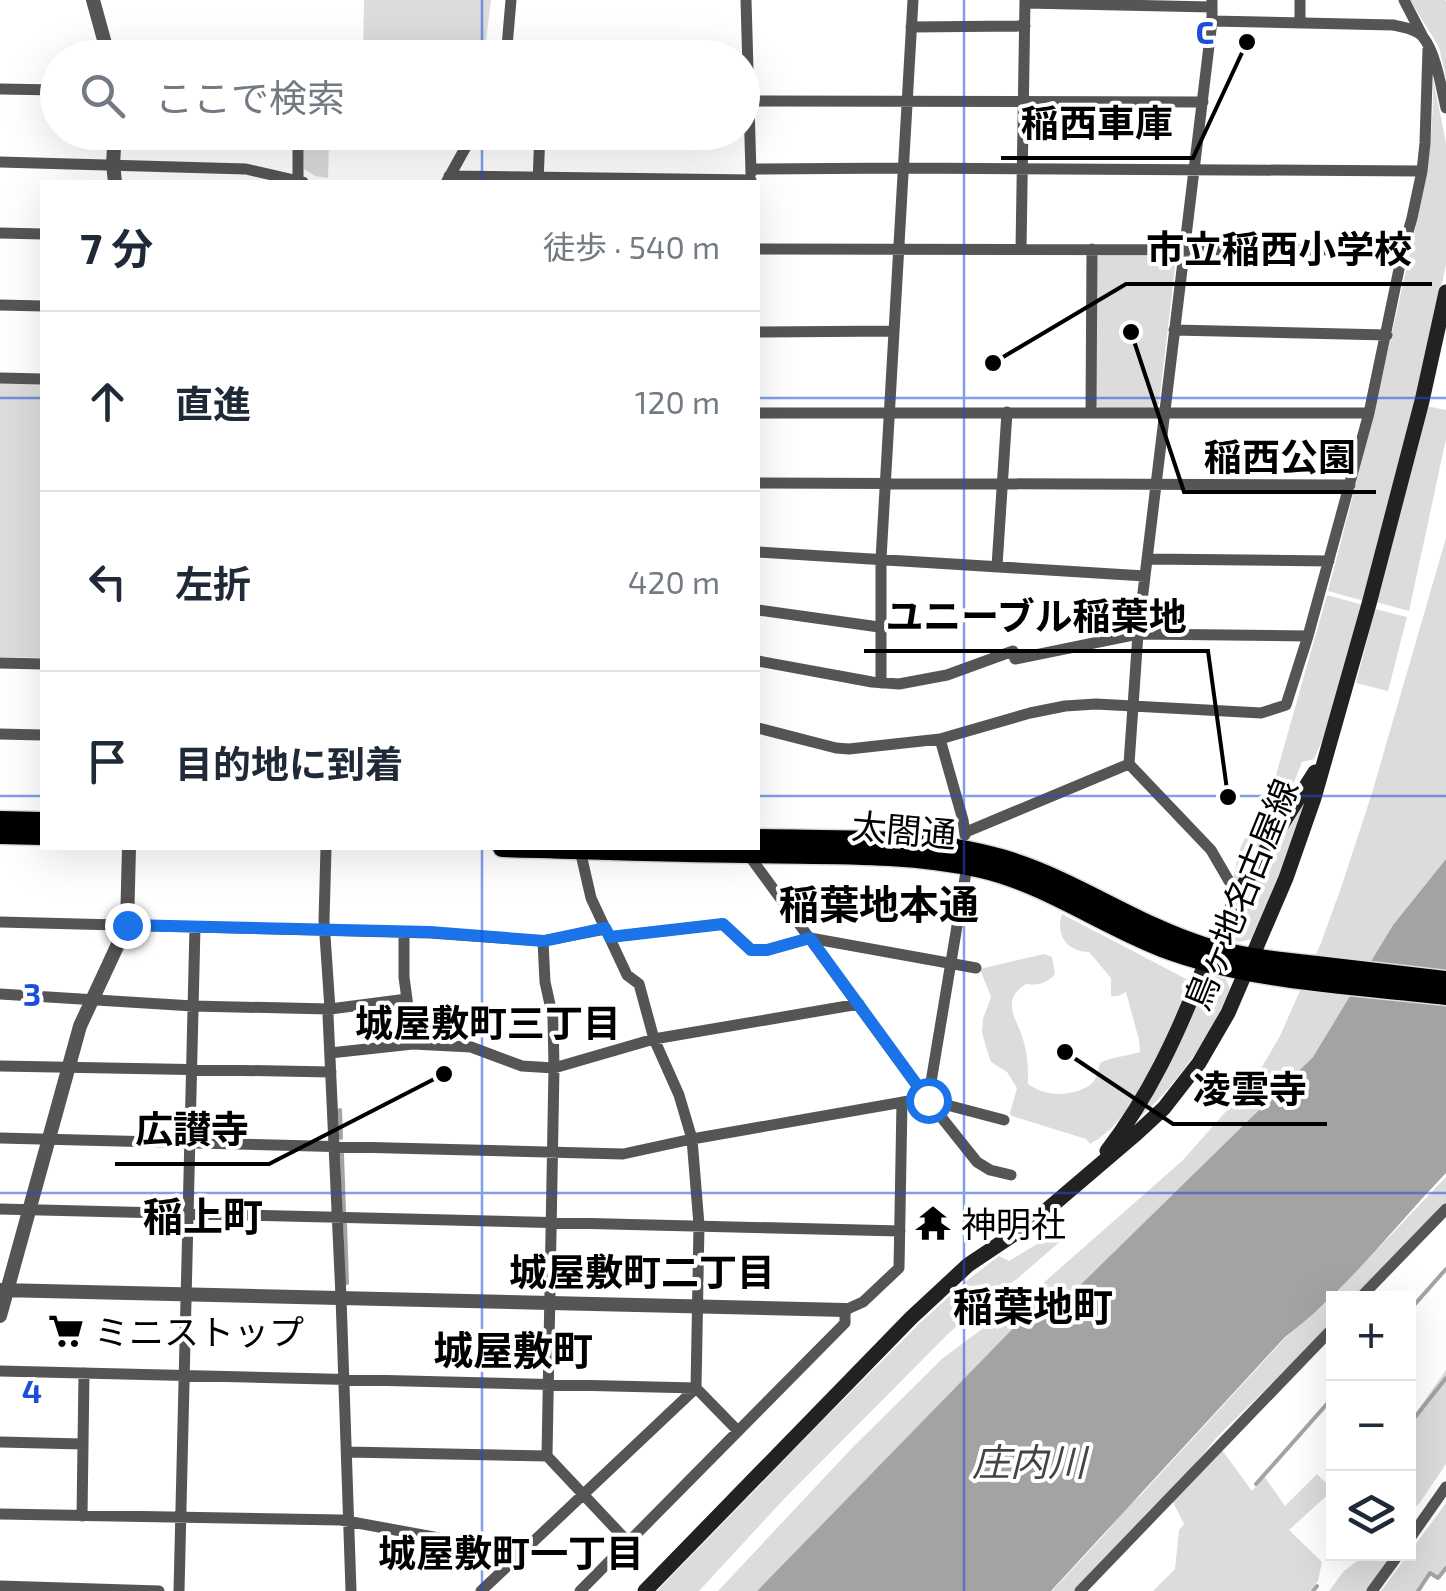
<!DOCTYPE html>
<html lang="ja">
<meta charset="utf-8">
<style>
body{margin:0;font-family:"Exo 2","Noto Sans JP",sans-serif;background:#f6f6f7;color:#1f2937}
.controls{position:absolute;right:30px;bottom:30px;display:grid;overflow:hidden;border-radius:0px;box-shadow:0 10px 40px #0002}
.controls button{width:90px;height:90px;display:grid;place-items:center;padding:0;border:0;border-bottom:2px solid #e0e1e3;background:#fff;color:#1f2937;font:50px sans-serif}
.stop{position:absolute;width:30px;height:30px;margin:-22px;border:8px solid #1a73e8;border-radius:50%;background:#fff}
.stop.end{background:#1a73e8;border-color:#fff;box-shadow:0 2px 10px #0008}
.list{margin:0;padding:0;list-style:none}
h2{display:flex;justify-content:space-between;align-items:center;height:130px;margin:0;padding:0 40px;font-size:42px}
h2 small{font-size:32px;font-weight:400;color:#747a83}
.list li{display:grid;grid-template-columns:65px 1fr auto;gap:30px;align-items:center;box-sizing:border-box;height:180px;padding:0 40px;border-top:2px solid #e0e1e3}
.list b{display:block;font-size:38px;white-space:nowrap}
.list em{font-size:32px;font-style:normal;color:#747a83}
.icon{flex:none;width:55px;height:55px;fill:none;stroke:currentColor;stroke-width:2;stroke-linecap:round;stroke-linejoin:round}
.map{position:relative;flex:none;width:1446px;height:1591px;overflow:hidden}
.search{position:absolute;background:#fff;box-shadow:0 10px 40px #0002;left:40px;top:40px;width:720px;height:110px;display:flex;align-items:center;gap:25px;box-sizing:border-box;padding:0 35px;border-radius:55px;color:#747a83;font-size:38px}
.panel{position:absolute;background:#fff;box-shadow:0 10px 40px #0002;left:40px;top:180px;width:720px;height:670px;border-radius:0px}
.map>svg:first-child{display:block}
</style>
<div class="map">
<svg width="1446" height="1591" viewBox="0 0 1446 1591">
<rect width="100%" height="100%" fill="#fff"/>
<path fill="#dcdcdc" d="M364,0H491L484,57H363Z
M1410,0H1445L1446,2V78L1439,47Z
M1433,78L1446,143V265L1421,381L1364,601L1328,591C1355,490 1380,389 1402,288C1418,218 1435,150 1433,78Z
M303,133H321L329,141L328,178L315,176L304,169Z
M1099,254H1172L1176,259L1159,404L1154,408H1099L1095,404V257Z
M0,383L42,384V658L0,657Z
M1426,406L1446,410V439L1409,611L1376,602Z
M1446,538V859L1393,925L1313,1057L1066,1299L1031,1310L757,1591H718L852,1448L943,1358L1041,1285L1182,1161L1237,1099L1263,1065L1280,1036L1321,943L1342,885L1372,793Z
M1327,595L1363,605L1328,728L1314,759L1302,762L1287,800L1246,869L1213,934H1211L1227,901L1241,846L1272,789Z
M1375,609L1407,617L1388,691L1356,683Z
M1305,802L1281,875L1252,939L1239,942L1225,939L1246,891Z
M1062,914L1190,981L1187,992C1166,1038 1136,1120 1090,1144L1086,1139L1012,1116L1010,1113L1017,1088L1007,1072L991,1062L986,1047L982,1032L983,1019L991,997L980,969L1044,954L1052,957L1055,974C1047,983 1038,986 1026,984C998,1002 1019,1020 1024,1043C1028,1056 1028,1070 1028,1084C1045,1097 1072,1097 1090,1085C1097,1080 1098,1071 1100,1063C1113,1056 1126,1057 1140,1052L1139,1040L1126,992L1118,996H1111V978L1089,952C1067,952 1055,935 1062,914Z
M1208,974L1226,979L1230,989C1207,1043 1178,1083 1135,1122C1168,1072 1186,1029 1208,974Z
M1446,1177V1204L1358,1298H1334L1333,1323L1217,1437L1182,1480L1077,1591H1052L1104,1535L1127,1507L1140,1496L1286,1337L1330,1299Z
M1055,1233L1063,1239L1017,1279L980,1305L947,1335L784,1499L699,1591H657L823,1420L920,1323L965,1282L999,1256L1009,1261Z
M1446,1370V1464L1419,1504L1409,1512V1423Z
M1222,1450L1252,1491L1264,1476L1285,1506L1317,1474L1333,1490L1289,1530L1322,1562L1318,1581L1310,1591H1153L1175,1569L1179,1530L1184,1524L1172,1500Z
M1446,1503V1568L1438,1578L1430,1573L1418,1591H1381Z
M1366,1554H1394L1367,1591H1329L1344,1571Z"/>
<path fill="#a3a3a3" d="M1446,859V1173C1394,1227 1345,1292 1285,1337L1051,1591H757L1031,1310L1066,1299L1313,1057L1393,925Z"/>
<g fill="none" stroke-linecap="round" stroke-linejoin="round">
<path stroke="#a3a3a3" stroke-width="4" d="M340,1110L341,1138
M342,1154L344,1211
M345,1222L347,1283
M1408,1312L1446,1269
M1408,1426L1446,1378
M1256,1484L1334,1396
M1313,1591L1317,1586
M1418,1591L1430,1573L1438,1578L1446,1568"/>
<defs>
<path id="primary" d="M0,820L42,821
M0,835L42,836
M758,838C838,840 922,835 1001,858C1072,878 1133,924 1204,946C1241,957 1279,961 1317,965C1360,970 1403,975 1446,980
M502,848C583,850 664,853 746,854C824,856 904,852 981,869C1046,884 1100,924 1162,948C1252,982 1351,985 1446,996"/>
</defs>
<use href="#primary" stroke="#dbdbdb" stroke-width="21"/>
<path stroke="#555" stroke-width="11" d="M746,0L751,173
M1212,0V21L1138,634L1129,764L1211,850L1229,881
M1300,0V23
M1404,0L1422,35
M1025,3L1212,7
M1212,21L1393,25C1403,27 1417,29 1423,37C1436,53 1441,87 1446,108
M911,27L1025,26
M506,58L511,0
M0,89L58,90
M742,101L1203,102
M298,132V181
M0,162L246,169L303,182
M751,169L903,168L1422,171
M449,176L751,180
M447,181L474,132
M538,182L540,132
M0,233L42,234
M758,249L1403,250
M1021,249L1025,0
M0,305L42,306
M1174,330L1387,335
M758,332L894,331
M0,378L42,379
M1091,412L1092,249
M758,413H1369
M758,483L1350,485
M758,552L1145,576
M1147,559L1329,561
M997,566L1007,412
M758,610L879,627
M1015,659L1138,634L1308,636
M758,661L872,682L899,684L947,675L1013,651
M0,663L42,664
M881,683V559L913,0
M758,728L836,748L849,749L940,739L1030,713L1065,706L1096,704L1261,713L1286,705L1308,636L1369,413L1403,250L1412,218L1422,171L1425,143L1428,49
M0,734L42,735
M940,739L963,820L965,835
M966,832L1129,764
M326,848L324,921L330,1009L328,1015L341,1297L351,1591
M580,850L591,898L627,975L639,984L654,1039L679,1095L692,1139L699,1225L696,1388L738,1431
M745,850L926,1098L977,1162L990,1170L1011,1175
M967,866L928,1100L1004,1120
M0,922L430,933L543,941L605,929
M404,932V977L413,1044
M610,937L723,924L751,950H767L810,938L976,968
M543,941L545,982L553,1018L554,1068L547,1456L628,1542
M0,994L193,1006L330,1009L407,999
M330,1053L413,1044L471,1047L522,1066L554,1068L654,1039L859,1004
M0,1066L331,1072
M0,1138L623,1154L692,1139L926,1098
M0,1209L900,1231
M1360,1298L1446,1209
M0,1371L696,1388L481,1591
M0,1442L83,1444
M347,1452L547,1456
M0,1514L341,1520L522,1553
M82,1516L84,1373
M1408,1541L1446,1487
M0,1586L159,1591
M179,1591L195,927
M580,1591L845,1323V1310L863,1302L899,1268L902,1102
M1080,1591L1334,1327
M1372,1591L1399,1554"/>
<path stroke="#555" stroke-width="14" d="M93,0L109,58
M115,182L113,164L115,132
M0,1290L845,1310
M0,1316L80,1026L127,925L129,848"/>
<path stroke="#222" stroke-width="15" d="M1219,936L1241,889L1315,772
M1107,1151C1149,1096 1177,1036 1202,972
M645,1591L911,1318L968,1265L1035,1220L1137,1133L1164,1108L1199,1063L1228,1013L1286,878L1314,798L1369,604L1422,401L1446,292"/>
<use href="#primary" stroke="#000" stroke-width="18"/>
</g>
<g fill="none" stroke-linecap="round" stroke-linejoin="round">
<path stroke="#1a73e8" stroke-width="12" d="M127,925L430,932L544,941L605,928L610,937L723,924L751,950H767L810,938L928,1100"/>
</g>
<path fill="none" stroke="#1d4ed8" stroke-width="2.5" stroke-opacity="0.55" d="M482,0V58M964,0V1591M482,132V182M0,398H42M758,398H1446M0,796H42M758,796H1446M482,848V1591M0,1193H1446"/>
<defs>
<symbol id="temple-bare" viewBox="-9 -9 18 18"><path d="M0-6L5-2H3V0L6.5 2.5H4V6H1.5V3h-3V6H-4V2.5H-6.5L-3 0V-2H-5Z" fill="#000" stroke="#fff" stroke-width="2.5" paint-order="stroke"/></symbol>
<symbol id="supermarket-bare" viewBox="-9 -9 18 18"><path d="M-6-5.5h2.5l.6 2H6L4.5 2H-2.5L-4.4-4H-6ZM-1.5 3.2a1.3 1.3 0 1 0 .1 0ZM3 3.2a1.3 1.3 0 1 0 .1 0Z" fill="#000" stroke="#fff" stroke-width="2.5" paint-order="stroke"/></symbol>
</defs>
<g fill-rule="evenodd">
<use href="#temple-bare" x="908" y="1198" width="50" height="50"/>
<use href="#supermarket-bare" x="41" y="1306" width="50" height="50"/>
</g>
<g text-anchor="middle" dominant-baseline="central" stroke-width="8" stroke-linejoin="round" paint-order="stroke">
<g font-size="35" fill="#000" stroke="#fff">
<text transform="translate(904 829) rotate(5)">太閤通</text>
<text transform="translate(1240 894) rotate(-68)">鳥ヶ地名古屋線</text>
</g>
<g font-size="35" fill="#000" stroke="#fff" text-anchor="start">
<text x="961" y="1223">神明社</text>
<text x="94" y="1331">ミニストップ</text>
</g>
<g font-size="38" font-weight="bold" fill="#000" stroke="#fff">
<text x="488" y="1022">城屋敷町三丁目</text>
<text x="642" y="1271">城屋敷町二丁目</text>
<text x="511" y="1552">城屋敷町一丁目</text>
</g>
<g font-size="38" font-style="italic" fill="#444" stroke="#fff">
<text x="1029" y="1461">庄内川</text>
</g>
<g font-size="40" font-weight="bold" fill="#000" stroke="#fff">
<text x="879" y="903">稲葉地本通</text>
<text x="203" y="1215">稲上町</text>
<text x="1033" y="1305">稲葉地町</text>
<text x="513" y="1349">城屋敷町</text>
</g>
</g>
<g font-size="32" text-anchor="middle" font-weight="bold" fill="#1d4ed8" stroke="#fff" stroke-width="8" stroke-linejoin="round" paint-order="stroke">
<text x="1205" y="44">C</text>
<text x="32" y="1006">3</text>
<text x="32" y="1403">4</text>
</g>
<path fill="none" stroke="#000" stroke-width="4" d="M1247 42L1193 158H1001M993 363L1126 284H1432M1131 332L1184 492H1376M1228 797L1208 651H864M1065 1052L1173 1124H1327M444 1074L269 1164H115"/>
<g fill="#000" stroke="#fff" stroke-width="4">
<circle cx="1247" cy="42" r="10"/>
<circle cx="993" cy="363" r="10"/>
<circle cx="1131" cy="332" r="10"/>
<circle cx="1228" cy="797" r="10"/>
<circle cx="1065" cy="1052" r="10"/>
<circle cx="444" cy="1074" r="10"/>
</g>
<g font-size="38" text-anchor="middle" font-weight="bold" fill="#000" stroke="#fff" stroke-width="8" stroke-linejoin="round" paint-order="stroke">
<text x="1097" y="137">稲西車庫</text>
<text x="1279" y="263">市立稲西小学校</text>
<text x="1280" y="471">稲西公園</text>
<text x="1036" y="630">ユニーブル稲葉地</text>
<text x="1250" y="1103">凌雲寺</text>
<text x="192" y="1143">広讃寺</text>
</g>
</svg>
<div class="controls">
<button>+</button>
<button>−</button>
<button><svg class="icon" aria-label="layers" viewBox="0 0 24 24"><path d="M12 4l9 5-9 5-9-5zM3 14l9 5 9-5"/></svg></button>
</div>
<div class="stop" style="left:928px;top:1100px"></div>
<div class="stop end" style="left:127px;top:925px"></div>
<div class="search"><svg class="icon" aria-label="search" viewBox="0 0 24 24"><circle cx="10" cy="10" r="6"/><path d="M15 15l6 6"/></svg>ここで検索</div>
<section class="panel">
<h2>7 分<small>徒歩 · 540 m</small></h2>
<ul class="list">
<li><svg class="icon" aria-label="ahead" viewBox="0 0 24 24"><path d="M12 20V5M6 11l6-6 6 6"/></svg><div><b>直進</b></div><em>120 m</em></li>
<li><svg class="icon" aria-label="left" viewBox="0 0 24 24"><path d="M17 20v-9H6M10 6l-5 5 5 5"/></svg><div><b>左折</b></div><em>420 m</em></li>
<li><svg class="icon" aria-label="arrive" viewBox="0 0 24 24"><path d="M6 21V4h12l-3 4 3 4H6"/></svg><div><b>目的地に到着</b></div></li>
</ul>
</section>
</div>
